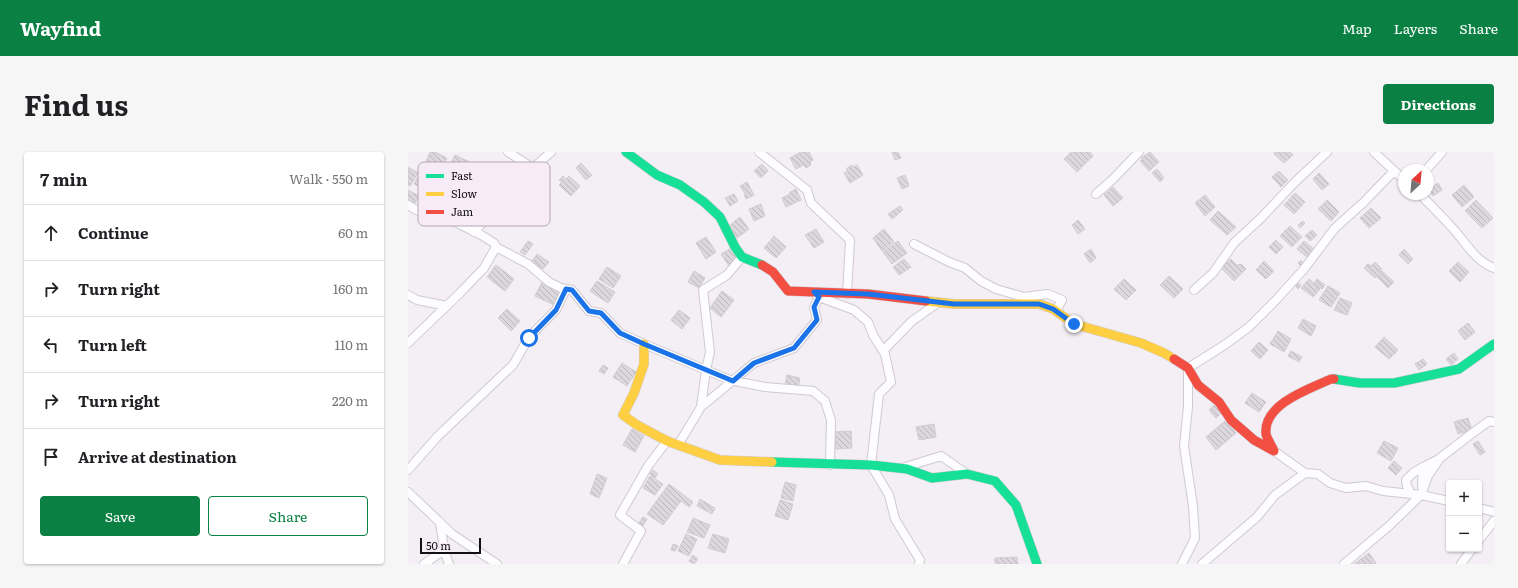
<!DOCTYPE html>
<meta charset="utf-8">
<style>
body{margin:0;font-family:Literata,serif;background:#f6f6f6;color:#202124}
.controls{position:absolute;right:12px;bottom:12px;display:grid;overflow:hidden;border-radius:4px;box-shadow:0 1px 3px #0004}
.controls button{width:36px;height:36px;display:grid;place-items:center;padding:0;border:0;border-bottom:1px solid #e0e0e0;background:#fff;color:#202124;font:20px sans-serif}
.compass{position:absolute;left:990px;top:12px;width:36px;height:36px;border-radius:50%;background:#fff;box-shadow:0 1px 3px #0004;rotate:26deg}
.scale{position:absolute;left:12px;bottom:10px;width:61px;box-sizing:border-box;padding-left:4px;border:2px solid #130f13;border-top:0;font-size:11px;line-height:14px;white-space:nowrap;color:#130f13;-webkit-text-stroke:3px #f7ebf8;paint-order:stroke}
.stop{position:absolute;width:12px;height:12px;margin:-9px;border:3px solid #1a73e8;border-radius:50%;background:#fff}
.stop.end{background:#1a73e8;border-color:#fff;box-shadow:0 1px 4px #0008}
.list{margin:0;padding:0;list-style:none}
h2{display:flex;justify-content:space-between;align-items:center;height:52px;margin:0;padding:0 16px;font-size:17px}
h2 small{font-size:13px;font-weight:400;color:#757577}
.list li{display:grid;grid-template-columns:26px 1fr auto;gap:12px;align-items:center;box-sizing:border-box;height:56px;padding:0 16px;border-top:1px solid #e0e0e0}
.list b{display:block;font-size:15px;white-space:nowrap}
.list em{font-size:13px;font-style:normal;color:#757577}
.actions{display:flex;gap:8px;padding:12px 16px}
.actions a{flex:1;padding:9px 0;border:1px solid #0b8043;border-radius:4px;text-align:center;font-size:14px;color:#0b8043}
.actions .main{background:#0b8043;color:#fff}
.icon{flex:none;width:22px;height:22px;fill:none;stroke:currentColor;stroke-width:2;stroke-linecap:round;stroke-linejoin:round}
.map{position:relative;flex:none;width:1086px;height:412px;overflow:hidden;border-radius:4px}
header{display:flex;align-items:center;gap:24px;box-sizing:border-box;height:56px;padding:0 20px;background:#0b8043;color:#fff}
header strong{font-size:19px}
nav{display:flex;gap:22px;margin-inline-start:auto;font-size:14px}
.intro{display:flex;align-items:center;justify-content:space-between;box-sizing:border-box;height:96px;padding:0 24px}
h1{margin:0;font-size:28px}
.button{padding:10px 18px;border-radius:4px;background:#0b8043;color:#fff;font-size:14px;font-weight:700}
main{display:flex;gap:24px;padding:0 24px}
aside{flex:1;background:#fff;border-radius:4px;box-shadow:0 1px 3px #0004}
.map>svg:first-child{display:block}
</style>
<header>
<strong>Wayfind</strong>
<nav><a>Map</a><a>Layers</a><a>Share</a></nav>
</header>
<div class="intro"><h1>Find us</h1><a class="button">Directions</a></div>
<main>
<aside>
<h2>7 min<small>Walk · 550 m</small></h2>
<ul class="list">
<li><svg class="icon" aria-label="ahead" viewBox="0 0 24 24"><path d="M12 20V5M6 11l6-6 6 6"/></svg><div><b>Continue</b></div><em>60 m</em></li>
<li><svg class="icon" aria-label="right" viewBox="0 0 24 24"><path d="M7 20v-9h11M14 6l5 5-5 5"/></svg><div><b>Turn right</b></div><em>160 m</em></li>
<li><svg class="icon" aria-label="left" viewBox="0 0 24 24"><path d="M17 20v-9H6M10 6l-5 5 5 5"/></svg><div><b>Turn left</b></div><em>110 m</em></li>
<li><svg class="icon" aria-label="right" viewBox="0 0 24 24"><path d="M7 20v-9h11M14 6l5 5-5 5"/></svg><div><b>Turn right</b></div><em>220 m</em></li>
<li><svg class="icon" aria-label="arrive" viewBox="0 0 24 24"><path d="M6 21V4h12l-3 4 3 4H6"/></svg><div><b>Arrive at destination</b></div></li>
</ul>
<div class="actions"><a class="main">Save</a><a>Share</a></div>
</aside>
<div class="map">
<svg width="1086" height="412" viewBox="0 0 1086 412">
<defs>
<pattern id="building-back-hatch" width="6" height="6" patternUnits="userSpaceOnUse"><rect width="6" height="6" fill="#dcd7dd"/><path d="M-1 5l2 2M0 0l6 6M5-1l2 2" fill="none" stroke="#bcb7bd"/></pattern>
</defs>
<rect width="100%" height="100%" fill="#f4eef5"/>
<path fill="url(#building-back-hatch)" stroke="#d1ccd2" d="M22,0H27L39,6L32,19L17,12Z
M393,0H401L405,8L402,10L403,13L398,16L396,13L388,17L382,6Z
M484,0H490L493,6L487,8Z
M663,0H682L685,4L669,20L656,7Z
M742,0L751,10L741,19L732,9L735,7L733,6Z
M867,0H882L885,3L876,11L866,2Z
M47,3L64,11L58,24L41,15Z
M173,11L184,23L178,28L168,16Z
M354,12L360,19L353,26L346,19Z
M444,13L446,15L449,13L455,23L442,31L436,21L440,19L438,17Z
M0,15L10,21L2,34L0,33Z
M15,15L29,23L20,39L6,32Z
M749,17L756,26L752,30L744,21Z
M871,19L880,28L873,35L864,25Z
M911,21L921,32L914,38L905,27Z
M497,23L501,34L494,37L489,26Z
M155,24L158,27L161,24L172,34L163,44L151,33L154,30L151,28Z
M339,30L346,43L338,47L336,43L337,42L332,34Z
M1030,31L1034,38L1025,44L1021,37Z
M1056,33L1066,45L1054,55L1044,43Z
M705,35L715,46L705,54L696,43Z
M388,37L393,48L378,55L374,46L382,42V40Z
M0,38L11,44L7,51L0,47Z
M887,41L897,50L886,62L876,53Z
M326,42L330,49L322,54L317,46Z
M797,43L807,55L797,64L787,51Z
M919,48L931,60L923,69L910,57Z
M1068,48L1085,66L1074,76L1057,59Z
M353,52L357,64L346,69L341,57Z
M492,54L495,58L484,67L480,62Z
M963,56L973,66L961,76L952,66Z
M810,59L828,75L819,83L802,68Z
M332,65L341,77L329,86L321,74Z
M670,68L677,77L670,82L664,73Z
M895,69L897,71L892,76L890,73Z
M882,74L894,85L884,95L872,84Z
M408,77L416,90L406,96L397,83Z
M476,77L486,90L474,99L465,86Z
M904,78L909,83L902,89L897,84Z
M366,84L378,95L368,106L356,96Z
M298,85L308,100L298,107L288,91Z
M868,88L875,95L868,102L861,95Z
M120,89L125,92L117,103L112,100Z
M490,89L499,101L484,112L475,100Z
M896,89L906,97L899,105L889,97Z
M323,96L331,108L321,114L313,102Z
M683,97L688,106L682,111L676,102Z
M996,97L1005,107L1000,112L991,103Z
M129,102L141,110L135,117L124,109Z
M496,107L503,115L491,123L485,115Z
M823,107L829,113L833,112L838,117L826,129L813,116Z
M893,108L896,112L893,114L890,111Z
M856,109L866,119L858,127L848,118Z
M967,110L974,117L967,126L956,116L960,112L963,114Z
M1050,110L1061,120L1052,130L1041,119Z
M88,113L106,127L97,139L79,125Z
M199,115L213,124L205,136L191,127Z
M286,119L297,126L291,136L280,130Z
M974,119L986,130L980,136L969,125Z
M761,124L775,137L766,146L752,133Z
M716,127L728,138L718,148L706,137Z
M901,127L912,137L905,145L893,136Z
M909,127L917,133L914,137L906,131Z
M189,129L207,140L200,151L182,139Z
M134,130L152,140L146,153L127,144Z
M890,131L893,133L890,137L888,135Z
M920,134L932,141L923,155L911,148Z
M314,139L326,148L313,165L302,156Z
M932,146L944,151L939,163L926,158Z
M99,157L112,169L103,179L90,166Z
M271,158L282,166L274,177L263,168Z
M895,167L908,174L903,184L890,176Z
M1060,171L1067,180L1057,188L1050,179Z
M870,179L883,187L876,200L862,192Z
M976,185L990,198L981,207L967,195Z
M851,190L860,198L852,207L843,199Z
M883,199L894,205L891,210L880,204Z
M1046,201L1050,207L1043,213L1038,207Z
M1015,207L1019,212L1011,218L1007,212Z
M214,211L228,220L219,234L205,225Z
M195,213L200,216L196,222L191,219Z
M379,223L392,226L390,236L377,233Z
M844,241L858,250L851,260L837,251Z
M808,251L815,259L808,266L801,258Z
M1060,266L1064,278L1050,282L1046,270Z
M818,268L828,281L808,298L798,285Z
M526,272L528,285L511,288L508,275Z
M224,277L236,284L227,300L215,293Z
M443,279L444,296L428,297L427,280Z
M976,289L990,296L983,309L969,301Z
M1070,289L1077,300L1072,303L1065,292Z
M986,309L994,316L988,323L980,316Z
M245,318L250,322L247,326L242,322Z
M189,322L199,326L191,346L182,342Z
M242,324L255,332L247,343L235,336Z
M377,330L388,333L385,349L373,346Z
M261,332L285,350L281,355L273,349L255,373L239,362Z
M292,347L307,356L304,362L289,354Z
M372,348L385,352L380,368L367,364Z
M235,365L239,367L234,375L230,372Z
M285,366L302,373L296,386L279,380Z
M278,382L289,387L281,404L270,399Z
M305,382L321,387L317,401L300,396Z
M265,392L270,394L267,399L263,398Z
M961,401L968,411L967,412H946Z
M285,403L290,407L286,412L281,409Z
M609,405L610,412H587V406Z"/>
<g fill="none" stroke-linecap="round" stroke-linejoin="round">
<defs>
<path id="street" d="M351,0L399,38L403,51L442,88L439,142
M966,0L996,28
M125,16L143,0
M1018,18L1034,0
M688,42L704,28L731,0
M1012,42C1024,55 1037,67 1048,80C1059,93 1069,110 1086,116
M0,53L12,60L27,62L51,72L75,84L86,91L88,95L120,112L141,130L153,136L164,138L181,159L193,161L212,181L236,192L322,228L357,235L405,239L417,249L423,268L422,313
M66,80L125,16L100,0
M506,92L541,110L557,116L573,129L588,137L616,145L640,142L654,148L648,159
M786,138L805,121L826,91L852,67L887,30L919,0
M406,140L411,145L446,158L460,170L465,183L477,202L483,230L471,242L463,313L481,343L487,367L512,408L511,412
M0,143L9,148L39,154
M0,191L51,142L76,116L88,95
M475,199L504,169L531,150
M293,255L346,211L386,196L409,168L406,155L411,145
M270,293L293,255L298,218L302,200L295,138L319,123L334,105
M866,299L897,321L910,322L922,331L938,336L958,334L975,339L1013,343L1041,349
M494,316L533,304L559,322
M0,318L30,284L105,213L121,185L148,158L158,137
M1014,334L1015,315L1031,307
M0,340L44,382L89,412
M1003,342L999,334L998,328L1005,321L1015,315
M1071,356L1086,360
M1071,388L1086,369
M36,398L41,412
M16,412L36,398L32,370
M215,412L233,379L212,363L240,314L259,289
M774,412L787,386L785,354L776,294L780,255V216L818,192L841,175L868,148L896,117L927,76L955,51L986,19
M794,412L849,365L867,343L897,321
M936,412L981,374L1013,343L1020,324L1032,306L1066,280L1081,269L1086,270
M1053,412L1064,397"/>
<path id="fast" d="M218,0L249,23L272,33L296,50L312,65L327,95L334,105L354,113
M926,227L952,231H986L1051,217L1086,192
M364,310L463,313L499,317L524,326L559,322L587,329L608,353L629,412"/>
<path id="slow" d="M518,149L546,152H631L645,157L666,172L733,191L756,201L766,207
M236,192V212L226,241L215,263L229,273L259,289L312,308L364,310"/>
<path id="jam" d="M354,113L365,120L380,139L460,142L518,149
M766,207L780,216L790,233L811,250L823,268L846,288L866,299C864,294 859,287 858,282C855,252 901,237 923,227H926"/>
</defs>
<use href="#street" stroke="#cfcad0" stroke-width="10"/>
<use href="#fast" stroke="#cfcad0" stroke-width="10"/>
<use href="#slow" stroke="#cfcad0" stroke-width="10"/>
<use href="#jam" stroke="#cfcad0" stroke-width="10"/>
<use href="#street" stroke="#fdfcfe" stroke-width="8"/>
<use href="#fast" stroke="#16e098" stroke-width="9"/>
<use href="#slow" stroke="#ffcf43" stroke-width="9"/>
<use href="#jam" stroke="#f24e42" stroke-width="9"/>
</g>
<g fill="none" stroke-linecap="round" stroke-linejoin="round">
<path stroke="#1a73e8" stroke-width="5" d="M121,186L148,158L158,137L164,138L181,159L193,161L212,181L236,192L325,229L346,211L386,196L409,168L406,155L411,145L406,140L460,142L546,152H631L645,157L666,172"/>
</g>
<rect x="10" y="10" width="132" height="64" rx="6" fill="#f7ebf8" stroke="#b3a9b3" stroke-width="1"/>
<rect x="18" y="22" width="18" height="4" fill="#16e098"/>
<rect x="18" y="40" width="18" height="4" fill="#ffcf43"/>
<rect x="18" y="58" width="18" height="4" fill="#f24e42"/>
<g font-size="11" fill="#130f13">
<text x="43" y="28">Fast</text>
<text x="43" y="46">Slow</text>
<text x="43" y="64">Jam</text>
</g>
</svg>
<div class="controls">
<button>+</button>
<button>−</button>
</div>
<svg class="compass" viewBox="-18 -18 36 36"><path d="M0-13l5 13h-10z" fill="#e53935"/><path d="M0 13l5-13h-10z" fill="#757577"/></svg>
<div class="scale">50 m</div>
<div class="stop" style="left:121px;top:186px"></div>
<div class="stop end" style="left:666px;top:172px"></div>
</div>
</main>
